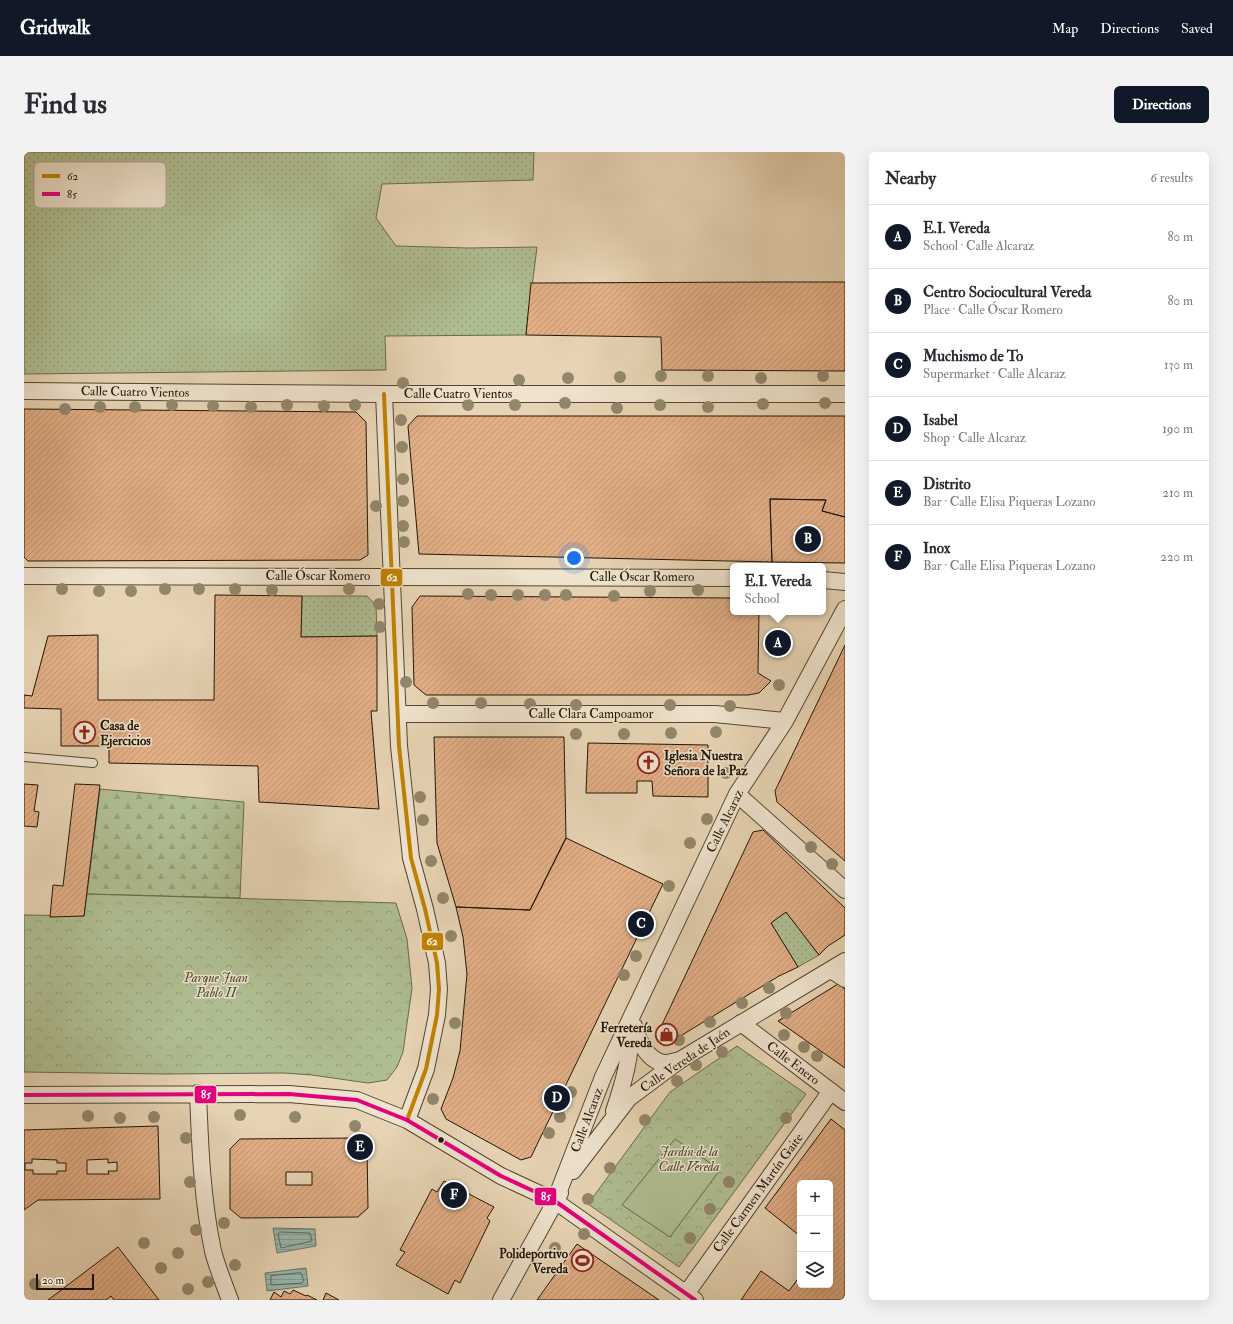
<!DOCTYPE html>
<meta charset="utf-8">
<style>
body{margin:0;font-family:"IM FELL Double Pica",serif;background:#f2f2f3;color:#2b2b33}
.controls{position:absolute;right:12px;bottom:12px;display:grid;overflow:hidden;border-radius:6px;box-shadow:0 4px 16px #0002}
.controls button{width:36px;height:36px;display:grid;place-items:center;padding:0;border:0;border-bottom:1px solid #e1e1e2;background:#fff;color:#2b2b33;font:20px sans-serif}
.scale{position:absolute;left:12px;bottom:10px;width:58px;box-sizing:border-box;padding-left:4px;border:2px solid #211605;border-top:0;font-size:11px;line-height:14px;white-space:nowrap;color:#211605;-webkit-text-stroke:3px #efe3ce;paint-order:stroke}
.you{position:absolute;left:550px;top:406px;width:14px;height:14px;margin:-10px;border:3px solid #fff;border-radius:50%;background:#1a73e8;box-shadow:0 0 0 6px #1a73e833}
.badge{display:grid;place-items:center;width:26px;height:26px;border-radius:50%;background:#111827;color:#fff;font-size:13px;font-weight:700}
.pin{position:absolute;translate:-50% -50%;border:2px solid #fff;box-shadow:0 1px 4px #0006}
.popup{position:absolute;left:706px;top:411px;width:96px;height:52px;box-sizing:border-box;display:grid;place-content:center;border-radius:6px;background:#fff;filter:drop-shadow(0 1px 3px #0005);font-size:13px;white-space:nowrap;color:#7c7c81}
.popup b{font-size:15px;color:#2b2b33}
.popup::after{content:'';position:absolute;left:50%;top:100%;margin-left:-8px;border:8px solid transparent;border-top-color:#fff}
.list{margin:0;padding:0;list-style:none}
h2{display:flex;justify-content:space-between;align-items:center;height:52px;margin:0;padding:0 16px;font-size:17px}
h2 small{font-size:13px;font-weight:400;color:#7c7c81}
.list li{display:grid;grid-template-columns:26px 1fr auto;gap:12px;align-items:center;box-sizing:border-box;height:64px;padding:0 16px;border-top:1px solid #e1e1e2}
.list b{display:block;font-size:15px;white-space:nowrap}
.list p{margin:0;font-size:13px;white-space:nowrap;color:#7c7c81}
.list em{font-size:13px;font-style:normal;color:#7c7c81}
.icon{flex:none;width:22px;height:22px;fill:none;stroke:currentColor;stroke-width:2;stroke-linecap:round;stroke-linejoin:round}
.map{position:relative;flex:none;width:821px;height:1148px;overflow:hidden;border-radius:6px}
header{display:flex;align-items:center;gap:24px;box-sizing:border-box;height:56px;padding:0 20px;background:#111827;color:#fff}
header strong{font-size:19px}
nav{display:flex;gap:22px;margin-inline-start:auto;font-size:14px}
.intro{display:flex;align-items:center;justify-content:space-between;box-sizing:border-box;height:96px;padding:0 24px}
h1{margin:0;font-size:28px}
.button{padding:10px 18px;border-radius:6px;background:#111827;color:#fff;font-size:14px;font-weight:700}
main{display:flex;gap:24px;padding:0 24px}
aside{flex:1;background:#fff;border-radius:6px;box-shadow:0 4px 16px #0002}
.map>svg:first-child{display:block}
</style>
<header>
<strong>Gridwalk</strong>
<nav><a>Map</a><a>Directions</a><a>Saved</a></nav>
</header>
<div class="intro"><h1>Find us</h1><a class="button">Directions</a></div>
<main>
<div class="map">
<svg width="821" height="1148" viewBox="0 0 821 1148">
<defs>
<pattern id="grass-dots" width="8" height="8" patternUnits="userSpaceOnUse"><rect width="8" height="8" fill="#afbe92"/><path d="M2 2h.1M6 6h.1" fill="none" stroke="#96a37c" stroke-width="1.8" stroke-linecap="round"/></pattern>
<pattern id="forest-firs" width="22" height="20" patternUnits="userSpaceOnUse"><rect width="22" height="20" fill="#afbe92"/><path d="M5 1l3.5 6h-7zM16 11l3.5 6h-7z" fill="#96a37c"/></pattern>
<pattern id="park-crowns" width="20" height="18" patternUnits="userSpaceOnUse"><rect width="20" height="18" fill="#afbe92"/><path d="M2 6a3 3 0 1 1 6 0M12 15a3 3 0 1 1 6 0" fill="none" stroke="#96a37c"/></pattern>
<pattern id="water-rules" width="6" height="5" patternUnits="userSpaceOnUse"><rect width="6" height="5" fill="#97b8af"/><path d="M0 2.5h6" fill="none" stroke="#829d95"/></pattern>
<pattern id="building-hatch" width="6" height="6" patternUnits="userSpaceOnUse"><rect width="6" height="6" fill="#e3af87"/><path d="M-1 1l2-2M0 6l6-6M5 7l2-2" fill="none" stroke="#c29673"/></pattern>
</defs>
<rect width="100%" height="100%" fill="#e7d4b4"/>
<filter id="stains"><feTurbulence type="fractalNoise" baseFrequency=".005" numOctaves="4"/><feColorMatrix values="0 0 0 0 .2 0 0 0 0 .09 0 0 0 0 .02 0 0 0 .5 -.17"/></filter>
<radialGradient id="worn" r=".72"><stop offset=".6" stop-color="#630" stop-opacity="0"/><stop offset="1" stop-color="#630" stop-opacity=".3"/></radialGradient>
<path fill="url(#grass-dots)" stroke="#686a4c" d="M0,0H510L509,28L358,32L352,66L372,94L444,96L513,95L502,183L361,184L362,218L0,222Z
M278,444H343L352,453L353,484L277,485Z
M762,760L795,803L774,815L747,771Z"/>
<path fill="url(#forest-firs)" stroke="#686a4c" d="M76,637L220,650L216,746L63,742Z"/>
<path fill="url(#park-crowns)" stroke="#686a4c" d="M63,742L372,751L383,787L388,836L379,900L373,915L363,928L344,931L288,923L260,921L140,922L0,920V763L60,764Z
M713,894L782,942L655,1115L564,1052L646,940Z"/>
<path fill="#afbe92" stroke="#686a4c" d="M651,987L696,1018L646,1085L598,1053Z"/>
<path fill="url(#water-rules)" stroke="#68776b" d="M249,1076L291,1077L292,1094L253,1101Z
M282,1116L284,1134L243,1139L241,1121Z"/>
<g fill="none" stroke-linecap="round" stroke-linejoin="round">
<path stroke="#5c675a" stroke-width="1" d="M256,1080L286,1081L288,1089L257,1096L254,1082Z
M277,1121L280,1129L278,1131L247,1133V1124Z"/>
</g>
<path fill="url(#building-hatch)" stroke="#211605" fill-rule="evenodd" d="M751,130H821V219L638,218L637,185L502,183L507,131Z
M0,257L332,260L342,270L344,403L336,408L4,409L0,405Z
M393,264H821V365L798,359L802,348L746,347L748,410L395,402L384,274Z
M746,347L802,348L798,359L821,365V411L748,410Z
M191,443L278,444L277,485L353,484V559H347L355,657L235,650L234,614L85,611V594H37V557L0,556V543L8,544L24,484L74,483V548H190Z
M396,444L709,446V460H735L734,521L747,529L735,541L724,543H402L390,533L388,455Z
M821,493V709L753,650L751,639Z
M410,585H540L542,686L506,758L432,755L413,691Z
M564,591L684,593V645L629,644L628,629H613V641H562Z
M0,632L14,633L10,659L15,660L13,675L0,674Z
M51,632L76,633L60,764L26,765L29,733L39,734Z
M739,678L821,756V783L804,794L795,803L762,760L747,771L774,815L755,824L640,894L635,879L729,680Z
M542,686L639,732L507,1005L497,1008L422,967L417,957L429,926L436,899L443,822L439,785L432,755L506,758Z
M814,832L821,837V916L754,869Z
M807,967L821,978V1143L818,1148H717L737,1119L765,1139L776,1124V1133H806V1031H776V1084L741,1056Z
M134,974L136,1047L14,1048L0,1058V978ZM8,1007L33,1008V1011H42V1019H33V1022H9V1018H1V1011H8ZM84,1007V1011L93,1010V1019H84L85,1022H63V1008Z
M333,986L343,997L344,1056L334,1065L217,1066L206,1057V997L216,987ZM262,1020H288V1033H262Z
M420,1029L470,1055L463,1066L466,1069L436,1131L431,1128L424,1142L372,1113L381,1100L376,1098L408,1037L413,1040Z
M553,1092L635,1148H513Z
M94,1095L135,1148H90L87,1144L82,1148H24Z
M269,1138L282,1144L283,1143L293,1148H246L250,1140L257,1145L260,1139L266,1142Z
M302,1141L315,1148H299Z"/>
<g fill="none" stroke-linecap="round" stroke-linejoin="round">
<defs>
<path id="lane" d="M0,605L69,611"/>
<path id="street" d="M0,239L360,242H821
M360,242L375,594L387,706L401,757L413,811L415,837L413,863L402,917L383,968
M0,424L709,426
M799,428L821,430
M374,562H691L761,569
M713,642L821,738
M807,818L821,827
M717,871L821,950
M610,874C614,888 624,910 641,911C645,911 651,909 656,908
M174,941C176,994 178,1047 189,1099C193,1115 200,1132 206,1148
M0,943L265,942L333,948L383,968L477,1024L531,1049L671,1148
M590,959C601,927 606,906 608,873
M549,1019L605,946L656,908L821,809
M531,1049L579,925L713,642L761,569L821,457
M662,1142L807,939
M477,1148L536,1041"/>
</defs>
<use href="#lane" stroke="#524631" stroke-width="10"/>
<use href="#street" stroke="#524631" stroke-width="18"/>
<use href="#lane" stroke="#efe3ce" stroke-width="8"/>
<use href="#street" stroke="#efe3ce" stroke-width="16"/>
<defs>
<path id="bus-1" d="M360,242L375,594L387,706L401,757L413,811L415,837L413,863L402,917L383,968"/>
<path id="bus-2" d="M0,943L265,942L333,948L383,968L477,1024L531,1049L671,1148"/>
</defs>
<use href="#bus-1" stroke="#efe3ce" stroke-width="7"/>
<use href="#bus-2" stroke="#efe3ce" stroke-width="7"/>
<use href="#bus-1" stroke="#c28201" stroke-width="4"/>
<use href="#bus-2" stroke="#e5007d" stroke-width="4"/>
</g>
<g fill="#92876b">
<circle cx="637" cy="224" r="6"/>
<circle cx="684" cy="224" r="6"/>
<circle cx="799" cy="224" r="6"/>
<circle cx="596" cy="225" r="6"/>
<circle cx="544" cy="226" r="6"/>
<circle cx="737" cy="226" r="6"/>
<circle cx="495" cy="228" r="6"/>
<circle cx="379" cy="231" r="6"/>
<circle cx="541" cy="251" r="6"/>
<circle cx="801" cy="251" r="6"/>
<circle cx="739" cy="252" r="6"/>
<circle cx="148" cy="253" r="6"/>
<circle cx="263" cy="253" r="6"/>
<circle cx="331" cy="253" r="6"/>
<circle cx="444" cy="253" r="6"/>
<circle cx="491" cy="253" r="6"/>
<circle cx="636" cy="253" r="6"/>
<circle cx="189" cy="254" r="6"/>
<circle cx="300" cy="254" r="6"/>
<circle cx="76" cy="255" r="6"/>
<circle cx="111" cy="255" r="6"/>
<circle cx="227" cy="255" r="6"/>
<circle cx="684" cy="255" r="6"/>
<circle cx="593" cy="256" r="6"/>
<circle cx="41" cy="257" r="6"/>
<circle cx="377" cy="268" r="6"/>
<circle cx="378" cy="295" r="6"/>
<circle cx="379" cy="327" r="6"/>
<circle cx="379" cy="349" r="6"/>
<circle cx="352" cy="354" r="6"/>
<circle cx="379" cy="374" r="6"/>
<circle cx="380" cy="390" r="6"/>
<circle cx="38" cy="437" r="6"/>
<circle cx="141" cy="437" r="6"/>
<circle cx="175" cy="437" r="6"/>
<circle cx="211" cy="437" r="6"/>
<circle cx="325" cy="437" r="6"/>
<circle cx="248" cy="438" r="6"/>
<circle cx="674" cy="438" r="6"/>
<circle cx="75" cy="439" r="6"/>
<circle cx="107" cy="439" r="6"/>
<circle cx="626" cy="439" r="6"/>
<circle cx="444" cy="442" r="6"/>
<circle cx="467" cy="443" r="6"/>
<circle cx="494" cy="443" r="6"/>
<circle cx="521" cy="443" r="6"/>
<circle cx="542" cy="443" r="6"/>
<circle cx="590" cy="444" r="6"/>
<circle cx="355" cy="452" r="6"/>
<circle cx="356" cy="475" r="6"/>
<circle cx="382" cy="530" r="6"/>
<circle cx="755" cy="533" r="6"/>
<circle cx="409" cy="551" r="6"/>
<circle cx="457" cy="551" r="6"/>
<circle cx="506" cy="552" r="6"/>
<circle cx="552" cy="553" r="6"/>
<circle cx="646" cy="553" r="6"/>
<circle cx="706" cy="554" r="6"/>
<circle cx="692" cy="580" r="6"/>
<circle cx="647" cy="581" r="6"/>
<circle cx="552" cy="582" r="6"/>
<circle cx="600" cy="582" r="6"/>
<circle cx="702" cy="621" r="6"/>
<circle cx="396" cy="645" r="6"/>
<circle cx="683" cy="667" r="6"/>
<circle cx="399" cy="668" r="6"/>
<circle cx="666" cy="691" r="6"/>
<circle cx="787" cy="695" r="6"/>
<circle cx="407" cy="709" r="6"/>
<circle cx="808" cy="712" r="6"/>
<circle cx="645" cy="734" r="6"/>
<circle cx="419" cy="746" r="6"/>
<circle cx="622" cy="778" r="6"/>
<circle cx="427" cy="784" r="6"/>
<circle cx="612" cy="804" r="6"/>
<circle cx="600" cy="823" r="6"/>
<circle cx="745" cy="836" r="6"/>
<circle cx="718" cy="851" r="6"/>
<circle cx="762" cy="861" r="6"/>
<circle cx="686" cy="870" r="6"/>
<circle cx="431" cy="871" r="6"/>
<circle cx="760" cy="883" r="6"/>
<circle cx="655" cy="888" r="6"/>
<circle cx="780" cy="895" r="6"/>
<circle cx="698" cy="900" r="6"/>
<circle cx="793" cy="904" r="6"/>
<circle cx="672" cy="913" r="6"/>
<circle cx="653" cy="929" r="6"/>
<circle cx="547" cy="940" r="6"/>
<circle cx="409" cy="947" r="6"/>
<circle cx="216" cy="963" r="6"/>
<circle cx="64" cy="964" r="6"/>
<circle cx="130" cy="965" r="6"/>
<circle cx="271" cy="965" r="6"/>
<circle cx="536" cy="965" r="6"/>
<circle cx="96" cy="966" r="6"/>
<circle cx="762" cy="966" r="6"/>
<circle cx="621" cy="968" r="6"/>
<circle cx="331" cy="974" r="6"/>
<circle cx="525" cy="981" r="6"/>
<circle cx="162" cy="986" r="6"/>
<circle cx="586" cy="1016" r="6"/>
<circle cx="166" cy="1030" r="6"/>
<circle cx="705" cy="1030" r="6"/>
<circle cx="564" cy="1047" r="6"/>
<circle cx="686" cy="1057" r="6"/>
<circle cx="200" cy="1071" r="6"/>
<circle cx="172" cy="1078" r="6"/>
<circle cx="560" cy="1082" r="6"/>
<circle cx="666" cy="1086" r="6"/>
<circle cx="120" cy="1091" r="6"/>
<circle cx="531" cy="1096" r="6"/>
<circle cx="154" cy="1101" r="6"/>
<circle cx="211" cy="1113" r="6"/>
<circle cx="137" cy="1116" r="6"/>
<circle cx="184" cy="1130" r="6"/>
<circle cx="11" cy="1132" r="6"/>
<circle cx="164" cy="1137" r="6"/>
</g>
<defs>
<symbol id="church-ring" viewBox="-11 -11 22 22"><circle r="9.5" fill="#efe3ce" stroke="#8f2418" stroke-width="1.5"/><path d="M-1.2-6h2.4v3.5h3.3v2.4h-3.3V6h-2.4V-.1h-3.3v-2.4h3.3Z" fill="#8f2418"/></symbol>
<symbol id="shop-ring" viewBox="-11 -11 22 22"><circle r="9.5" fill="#efe3ce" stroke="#8f2418" stroke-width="1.5"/><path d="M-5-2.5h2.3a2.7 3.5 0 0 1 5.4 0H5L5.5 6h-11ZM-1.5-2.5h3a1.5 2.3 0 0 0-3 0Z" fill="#8f2418"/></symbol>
<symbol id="stadium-ring" viewBox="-11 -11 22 22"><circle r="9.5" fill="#efe3ce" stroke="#8f2418" stroke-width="1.5"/><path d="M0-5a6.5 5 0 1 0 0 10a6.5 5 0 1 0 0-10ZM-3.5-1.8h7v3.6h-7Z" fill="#8f2418"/></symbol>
</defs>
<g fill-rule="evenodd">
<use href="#church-ring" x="48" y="568" width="25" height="25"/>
<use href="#church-ring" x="612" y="598" width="25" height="25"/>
<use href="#shop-ring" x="630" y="870" width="25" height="25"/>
<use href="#stadium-ring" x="546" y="1096" width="25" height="25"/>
</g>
<circle fill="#211605" stroke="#efe3ce" stroke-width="1.5" cx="417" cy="988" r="3.5"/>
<g text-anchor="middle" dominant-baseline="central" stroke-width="3" stroke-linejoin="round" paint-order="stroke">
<g font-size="13" fill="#211605" stroke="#efe3ce">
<text transform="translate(111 240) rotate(1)">Calle Cuatro Vientos</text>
<text x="434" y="242">Calle Cuatro Vientos</text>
<text x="294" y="424">Calle Óscar Romero</text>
<text x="618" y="425">Calle Óscar Romero</text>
<text x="567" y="562">Calle Clara Campoamor</text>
<text transform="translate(701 669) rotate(-64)">Calle Alcaraz</text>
<text transform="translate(661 908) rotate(-34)">Calle Vereda de Jaén</text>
<text transform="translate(769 911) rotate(37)">Calle Enero</text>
<text transform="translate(563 968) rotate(-69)">Calle Alcaraz</text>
<text transform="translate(734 1041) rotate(-54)">Calle Carmen Martín Gaite</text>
</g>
<g font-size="13" font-weight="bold" fill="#211605" stroke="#efe3ce" text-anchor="start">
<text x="76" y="574">Casa de<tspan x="76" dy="15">Ejercicios</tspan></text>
<text x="640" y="604">Iglesia Nuestra<tspan x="640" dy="15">Señora de la Paz</tspan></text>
<text x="628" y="876" text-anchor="end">Ferretería<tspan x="628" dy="15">Vereda</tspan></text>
<text x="544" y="1102" text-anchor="end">Polideportivo<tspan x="544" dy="15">Vereda</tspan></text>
</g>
<g font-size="13" font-style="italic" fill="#4c482f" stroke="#efe3ce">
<text x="192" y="826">Parque Juan<tspan x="192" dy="15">Pablo II</tspan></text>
<text x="665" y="1000">Jardín de la<tspan x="665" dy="15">Calle Vereda</tspan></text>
</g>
</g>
<rect x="10" y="10" width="132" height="46" rx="6" fill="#efe3ce" stroke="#b1a692" stroke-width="1"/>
<rect x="18" y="22" width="18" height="4" fill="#c28201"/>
<rect x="18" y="40" width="18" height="4" fill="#e5007d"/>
<g font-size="11" fill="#211605">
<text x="43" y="28">62</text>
<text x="43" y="46">85</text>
</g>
<g stroke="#efe3ce" stroke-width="1.5">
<rect x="356" y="416" width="23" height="19" rx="4" fill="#c28201"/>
<rect x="397" y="780" width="23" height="19" rx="4" fill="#c28201"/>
<rect x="170" y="933" width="23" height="19" rx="4" fill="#e5007d"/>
<rect x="510" y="1035" width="23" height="19" rx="4" fill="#e5007d"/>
</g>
<g font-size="11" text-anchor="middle" font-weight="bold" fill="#fff">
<text x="368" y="429">62</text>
<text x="408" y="793">62</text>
<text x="182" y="946">85</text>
<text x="522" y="1048">85</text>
</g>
<rect width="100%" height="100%" filter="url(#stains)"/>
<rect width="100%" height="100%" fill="url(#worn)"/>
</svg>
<div class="controls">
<button>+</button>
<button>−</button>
<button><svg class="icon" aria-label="layers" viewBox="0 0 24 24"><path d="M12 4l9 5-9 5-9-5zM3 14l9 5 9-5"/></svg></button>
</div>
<div class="scale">20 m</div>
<div class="you"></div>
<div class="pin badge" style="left:754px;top:491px">A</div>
<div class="popup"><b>E.I. Vereda</b>School</div>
<div class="pin badge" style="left:784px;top:387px">B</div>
<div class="pin badge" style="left:617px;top:772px">C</div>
<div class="pin badge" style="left:533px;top:946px">D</div>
<div class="pin badge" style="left:336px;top:995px">E</div>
<div class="pin badge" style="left:430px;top:1043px">F</div>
</div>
<aside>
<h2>Nearby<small>6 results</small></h2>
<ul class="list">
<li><span class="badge">A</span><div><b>E.I. Vereda</b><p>School · Calle Alcaraz</p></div><em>80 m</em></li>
<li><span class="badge">B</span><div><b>Centro Sociocultural Vereda</b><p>Place · Calle Óscar Romero</p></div><em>80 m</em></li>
<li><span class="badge">C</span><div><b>Muchismo de To</b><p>Supermarket · Calle Alcaraz</p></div><em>130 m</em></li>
<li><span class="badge">D</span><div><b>Isabel</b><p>Shop · Calle Alcaraz</p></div><em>190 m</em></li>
<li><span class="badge">E</span><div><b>Distrito</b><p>Bar · Calle Elisa Piqueras Lozano</p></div><em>210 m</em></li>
<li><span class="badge">F</span><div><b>Inox</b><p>Bar · Calle Elisa Piqueras Lozano</p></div><em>220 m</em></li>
</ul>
</aside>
</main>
